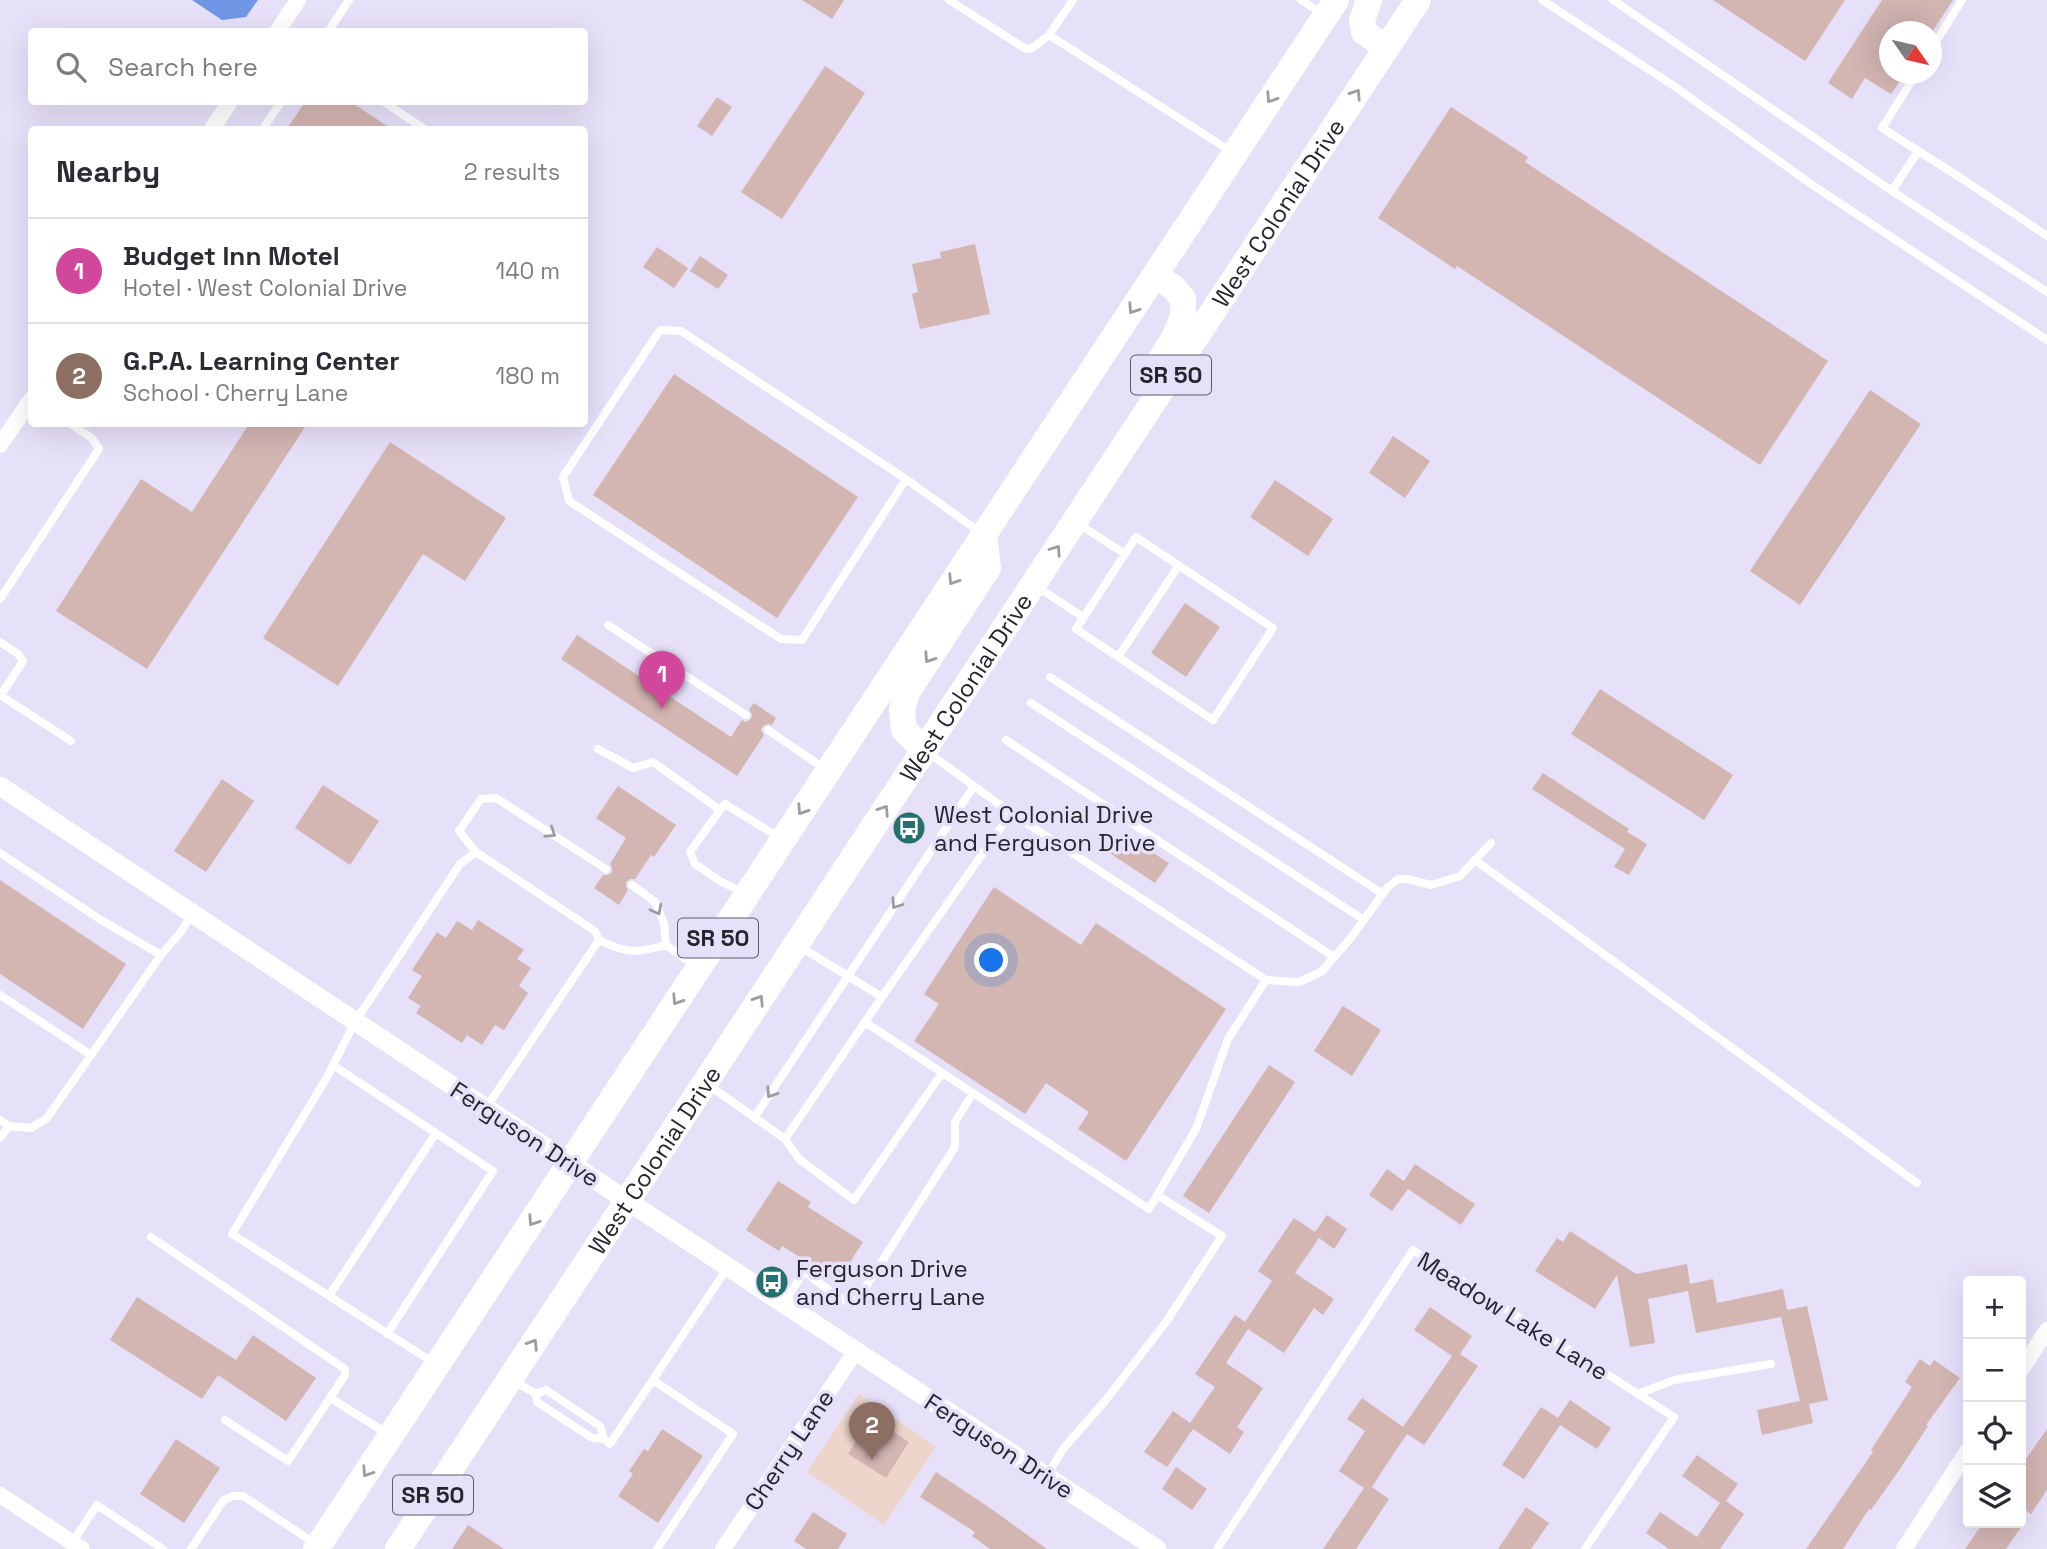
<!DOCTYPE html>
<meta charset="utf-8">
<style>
body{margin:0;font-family:"Space Grotesk",sans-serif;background:#f7f7f7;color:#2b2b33}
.controls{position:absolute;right:21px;bottom:21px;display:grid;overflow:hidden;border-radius:7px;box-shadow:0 7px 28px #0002}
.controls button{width:63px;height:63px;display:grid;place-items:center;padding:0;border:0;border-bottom:2px solid #e1e1e2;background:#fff;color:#2b2b33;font:35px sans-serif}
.compass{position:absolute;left:1879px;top:21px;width:63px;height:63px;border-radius:50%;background:#fff;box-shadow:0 7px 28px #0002;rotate:124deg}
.you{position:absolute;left:992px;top:961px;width:24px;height:24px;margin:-18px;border:5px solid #fff;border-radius:50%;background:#1a73e8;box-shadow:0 0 0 10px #1a73e833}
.badge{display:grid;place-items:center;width:46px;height:46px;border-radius:50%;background:#26706d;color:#fff;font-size:23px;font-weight:700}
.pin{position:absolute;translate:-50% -58px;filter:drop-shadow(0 2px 4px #0008)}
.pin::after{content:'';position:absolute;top:37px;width:24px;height:21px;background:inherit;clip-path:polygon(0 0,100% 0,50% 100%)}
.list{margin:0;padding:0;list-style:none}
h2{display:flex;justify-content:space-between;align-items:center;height:91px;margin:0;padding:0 28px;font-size:30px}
h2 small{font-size:23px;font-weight:400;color:#7c7c81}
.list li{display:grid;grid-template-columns:46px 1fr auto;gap:21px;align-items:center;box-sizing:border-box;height:105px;padding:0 28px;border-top:2px solid #e1e1e2}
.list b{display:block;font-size:26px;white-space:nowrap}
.list p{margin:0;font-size:23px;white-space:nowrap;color:#7c7c81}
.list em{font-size:23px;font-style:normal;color:#7c7c81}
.icon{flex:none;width:38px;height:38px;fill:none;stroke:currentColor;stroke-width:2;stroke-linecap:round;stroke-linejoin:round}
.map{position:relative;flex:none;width:2047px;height:1549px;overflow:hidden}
.search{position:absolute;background:#fff;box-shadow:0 7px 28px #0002;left:28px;top:28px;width:560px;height:77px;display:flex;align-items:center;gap:18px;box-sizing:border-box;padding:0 24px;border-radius:7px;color:#7c7c81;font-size:26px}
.panel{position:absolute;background:#fff;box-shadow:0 7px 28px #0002;left:28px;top:126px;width:560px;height:301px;border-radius:7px}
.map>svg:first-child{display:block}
</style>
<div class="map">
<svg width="2047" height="1549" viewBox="0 0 2047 1549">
<rect width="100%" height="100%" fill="#e7e0f9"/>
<path fill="#edd5cb" d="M859,1394L936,1447L884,1525L807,1472Z"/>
<path fill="#6f97e5" d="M192,0H258L246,17L222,20Z"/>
<path fill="#d3b5b2" d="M802,0H844L832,19Z
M1713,0H1845L1805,61Z
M1882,0H1953L1932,32H1889V74H1905L1891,94L1865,78L1852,99L1828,83Z
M825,66L865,93L782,219L741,192Z
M717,97L732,107L712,136L697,126Z
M305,102H351L393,130H286Z
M1451,107L1528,157L1525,162L1828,361L1760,465L1457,266L1455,269L1378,218Z
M975,244L990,314L920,329L912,294L918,292L912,264L941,258L940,252Z
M657,247L688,268L674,288L643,267Z
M700,256L728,275L718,289L690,271Z
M674,374L858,497L777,618L593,495Z
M1870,390L1921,424L1800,605L1750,571Z
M249,424H307L147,669L56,611L141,479L192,512Z
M1393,436L1430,461L1405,498L1369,473Z
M390,442L506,518L465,581L423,554L338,686L263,638Z
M1275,480L1333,519L1308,556L1250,517Z
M1185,603L1220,627L1186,677L1151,653Z
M577,635L731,737L742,720L746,722L751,719L752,715L749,709L754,703L776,718L772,725L768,724L763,726L761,730L764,735L737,776L561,659Z
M1600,689L1733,775L1704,820L1571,734Z
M1543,773L1629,829L1627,832L1647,844L1629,875L1614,867L1625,849L1532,789Z
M222,779L254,801L206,872L174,851Z
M323,785L379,821L350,865L295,828Z
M618,786L676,825L654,857L651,855L635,879H630L626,882V887L628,890L619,905L594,888L603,875H608L612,872V867L610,864L626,838L596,818Z
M1124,834L1169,863L1155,883L1111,854Z
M0,880L126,964L83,1029L0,974Z
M994,887L1081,945L1096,923L1226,1009L1126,1161L1078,1129L1089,1112L1046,1083L1025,1114L914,1041L939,1004L924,994Z
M478,920L524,950L517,959L531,968L519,986L528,993L504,1030L495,1025L482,1045L467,1035L462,1043L416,1013L421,1006L408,998L422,976L412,970L437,932L446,938L457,921L472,930Z
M1343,1006L1381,1030L1352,1076L1314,1051Z
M1269,1065L1295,1082L1209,1213L1183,1196Z
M1415,1164L1475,1204L1461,1225L1408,1189L1392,1211L1369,1195L1387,1169L1404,1181Z
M778,1181L811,1202L808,1207L863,1242L838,1281L782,1246L779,1251L746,1230Z
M1327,1215L1347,1229L1334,1249L1319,1238L1295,1273L1334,1299L1323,1315L1314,1308L1284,1353L1248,1329L1226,1363L1263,1388L1237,1427L1244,1432L1230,1454L1193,1429L1167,1467L1144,1452L1173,1411L1190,1423L1215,1387L1195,1374L1235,1315L1245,1322L1272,1281L1258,1271L1294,1218L1315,1232Z
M1570,1231L1636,1274L1687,1264L1690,1284L1713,1279L1717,1303L1783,1289L1787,1310L1807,1306L1828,1400L1809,1404L1813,1423L1762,1435L1757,1410L1800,1401L1781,1317L1696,1333L1688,1291L1648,1299L1655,1343L1630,1347L1617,1275L1595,1309L1535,1271L1557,1238L1563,1242Z
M137,1297L236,1360L253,1335L316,1378L286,1421L218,1375L202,1399L110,1340Z
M1430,1307L1472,1336L1460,1354L1478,1366L1424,1445L1407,1434L1384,1468L1372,1487L1389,1499L1356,1549H1323L1364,1488L1339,1471L1365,1431L1347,1419L1362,1398L1403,1427L1452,1356L1414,1330Z
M1920,1359L1930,1366L1934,1360L1960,1378L1926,1425L1928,1426L1900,1469L1871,1510L1869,1509L1843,1549H1806L1873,1452L1871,1450L1912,1387L1905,1382Z
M1570,1400L1611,1428L1597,1449L1560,1425L1524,1479L1502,1465L1541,1407L1558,1418Z
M871,1418L909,1442L886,1478L848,1454Z
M662,1429L703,1456L658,1523L618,1496L633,1474L629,1471L644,1449L648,1451Z
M2047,1429V1490L2031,1514L2021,1507V1466Z
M176,1439L220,1468L184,1523L140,1494Z
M1697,1455L1738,1484L1726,1501L1744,1514L1720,1549H1669L1646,1533L1660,1512L1697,1537L1720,1503L1682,1476Z
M1176,1467L1207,1489L1192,1510L1162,1489Z
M936,1472L990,1508L1047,1549H990L972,1536L975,1532L920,1497Z
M1526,1507L1549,1523L1531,1549H1498Z
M813,1512L847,1534L838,1549H806L794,1541Z
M1983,1523H2024L2006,1549H1965Z
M468,1525L504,1549H452Z"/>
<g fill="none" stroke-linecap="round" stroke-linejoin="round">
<path stroke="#fff" stroke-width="8" d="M949,0L1026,49L1033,48L1049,35
M1073,0L1049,35L1232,152
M1301,0L1323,14
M1542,0L1674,86L1811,184L2047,340
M1613,0L1892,191L2047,292
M328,32L349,0
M1932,48L1962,0
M1916,74L1882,128L1961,178L2047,236
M384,102L426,130
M262,130L281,102
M1892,191L1918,151
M906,479L802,640L781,639L569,501L563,477L660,330L681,331L906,479L981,533
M1077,523L1125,554
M1136,537L1273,628L1213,720L1076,629Z
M1036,586L1083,617
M0,599L99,449L92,438L70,424
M608,625L746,715
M0,642L18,654L23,661L1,695
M1118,657L1179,565
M1050,677L1383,894
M0,695L71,741
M1031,703L1364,920
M768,730L825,769
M1006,740L1334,957
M598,749L633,768L653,762L720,810L690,852L695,864L720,881L744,893
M720,810L725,804L780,838
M476,852L459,831L481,799L496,798L606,869
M0,853L101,920L161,955L180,933L192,914
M1475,860L1917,1183
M632,885L655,902L664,923L666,945
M599,940C627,954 637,953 666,945L695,966
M1266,980L1299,982L1321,972L1350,939L1387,888L1398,879H1407L1431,885L1460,876L1491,843
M0,995L91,1055
M882,997L1011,813
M865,1022L1149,1209L1196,1129L1228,1039L1266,980L1011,813L926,751
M333,1065L493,1171L387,1334
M707,1084L785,1139L882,997L799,946
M754,1118L974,786
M0,1120L9,1126L31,1128L47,1118L161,955
M0,1138L9,1126
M785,1139L799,1159L854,1200L942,1073
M151,1237L345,1369V1375L330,1398
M329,1296L436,1133
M784,1304L804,1271L835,1295L854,1305L955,1147V1122L973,1093
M434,1363L232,1234L326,1079L355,1022L460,864L476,852L595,931L599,940L486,1108
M512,1380L536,1394L537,1402L592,1438L604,1439L600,1426L546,1390L536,1394
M653,1380L733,1434L657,1549
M1638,1394L1674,1380L1771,1364
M225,1420L288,1461L330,1398L388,1434
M604,1439L610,1444L728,1267
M1046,1477L1063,1449L1105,1401L1166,1322L1222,1236L1157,1195
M72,1543L97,1505L163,1549
M191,1549L223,1501L232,1496H243L316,1544
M1217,1549L1413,1250L1674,1417L1585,1549"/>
<path stroke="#fff" stroke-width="16" d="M277,32L298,0
M211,130L230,102
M0,445L32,398
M2021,1370L2047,1330
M0,1495L82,1549
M723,1549L855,1352
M1904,1549L1968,1450"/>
<path stroke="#fff" stroke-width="19" d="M0,786L486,1108L1157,1549"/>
<g stroke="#fff" stroke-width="26">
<path d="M1369,0L1362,20L1364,32L1386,48"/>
<path d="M1155,276L1173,287L1183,299V317L1173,340L1157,365"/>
<path d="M924,750L904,730L902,710L906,694L988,568L984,535"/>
<path d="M316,1549L1336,0"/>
<path id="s1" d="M398,1549L1418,0"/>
</g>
</g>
<defs><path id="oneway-chevron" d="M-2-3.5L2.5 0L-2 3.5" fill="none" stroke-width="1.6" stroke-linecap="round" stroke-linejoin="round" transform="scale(1.75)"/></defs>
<g stroke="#9d9ca0">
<use href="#oneway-chevron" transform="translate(1356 94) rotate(-57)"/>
<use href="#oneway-chevron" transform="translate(1271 98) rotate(123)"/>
<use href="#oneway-chevron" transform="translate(1133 309) rotate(123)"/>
<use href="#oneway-chevron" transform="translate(1056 550) rotate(-56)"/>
<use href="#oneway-chevron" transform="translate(953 580) rotate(123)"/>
<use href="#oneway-chevron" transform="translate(929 658) rotate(123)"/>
<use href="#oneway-chevron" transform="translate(802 810) rotate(123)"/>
<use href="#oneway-chevron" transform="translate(884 810) rotate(-57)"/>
<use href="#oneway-chevron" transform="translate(551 833) rotate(33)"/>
<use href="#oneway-chevron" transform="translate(896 904) rotate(124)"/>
<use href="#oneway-chevron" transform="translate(657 910) rotate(63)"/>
<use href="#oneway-chevron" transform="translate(677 1000) rotate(123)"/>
<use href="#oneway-chevron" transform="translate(759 1000) rotate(-57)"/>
<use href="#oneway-chevron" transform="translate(771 1093) rotate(123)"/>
<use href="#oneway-chevron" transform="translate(533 1221) rotate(123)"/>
<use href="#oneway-chevron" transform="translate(533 1344) rotate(-57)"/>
<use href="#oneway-chevron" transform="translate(367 1472) rotate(123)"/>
</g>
<defs>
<symbol id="bus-disc" viewBox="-11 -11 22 22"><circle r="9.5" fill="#26706d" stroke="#e7e0f9"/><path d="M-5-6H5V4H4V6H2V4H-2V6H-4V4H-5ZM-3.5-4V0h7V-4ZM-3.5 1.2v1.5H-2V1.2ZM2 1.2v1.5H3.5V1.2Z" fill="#fff"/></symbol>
</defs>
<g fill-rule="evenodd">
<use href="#bus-disc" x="890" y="809" width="38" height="38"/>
<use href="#bus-disc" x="753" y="1263" width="38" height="38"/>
</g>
<g text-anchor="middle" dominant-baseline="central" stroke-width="7" stroke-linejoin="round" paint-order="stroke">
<g fill="#e7e0f9" stroke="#605c6a" stroke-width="2">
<rect x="1131" y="355.5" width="80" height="39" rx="5"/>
<rect x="678" y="918.5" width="80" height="39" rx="5"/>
<rect x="393" y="1475.5" width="80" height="39" rx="5"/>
</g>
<g font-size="23" font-weight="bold" fill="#26242d">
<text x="1171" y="375">SR 50</text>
<text x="718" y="938">SR 50</text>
<text x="433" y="1495">SR 50</text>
</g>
<g font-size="24" fill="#26242d" stroke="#e7e0f9">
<text stroke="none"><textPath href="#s1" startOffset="1600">West Colonial Drive</textPath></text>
<text stroke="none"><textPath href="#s1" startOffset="1032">West Colonial Drive</textPath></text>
<text transform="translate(525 1134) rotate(33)">Ferguson Drive</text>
<text stroke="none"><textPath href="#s1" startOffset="466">West Colonial Drive</textPath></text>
<text transform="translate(1513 1316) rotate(32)">Meadow Lake Lane</text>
<text transform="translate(999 1446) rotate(33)">Ferguson Drive</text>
<text transform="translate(789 1450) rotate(-56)">Cherry Lane</text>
</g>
<g font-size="24" fill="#26242d" stroke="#e7e0f9" text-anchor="start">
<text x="934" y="814">West Colonial Drive<tspan x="934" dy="28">and Ferguson Drive</tspan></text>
<text x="796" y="1268">Ferguson Drive<tspan x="796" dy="28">and Cherry Lane</tspan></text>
</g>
</g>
</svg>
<div class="controls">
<button>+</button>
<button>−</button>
<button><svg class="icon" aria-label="locate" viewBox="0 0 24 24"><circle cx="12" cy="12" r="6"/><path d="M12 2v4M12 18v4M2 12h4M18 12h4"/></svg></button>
<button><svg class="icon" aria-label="layers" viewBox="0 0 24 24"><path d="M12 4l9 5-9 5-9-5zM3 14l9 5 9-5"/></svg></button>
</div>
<svg class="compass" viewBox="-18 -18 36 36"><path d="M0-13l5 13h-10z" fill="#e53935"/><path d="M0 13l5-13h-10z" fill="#7c7c81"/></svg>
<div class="you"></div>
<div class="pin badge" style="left:662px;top:709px;background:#d1479c">1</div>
<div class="pin badge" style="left:872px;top:1460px;background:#8d6e63">2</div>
<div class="search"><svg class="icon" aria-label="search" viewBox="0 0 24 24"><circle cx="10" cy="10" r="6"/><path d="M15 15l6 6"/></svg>Search here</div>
<section class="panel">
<h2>Nearby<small>2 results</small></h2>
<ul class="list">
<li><span class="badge" style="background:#d1479c">1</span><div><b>Budget Inn Motel</b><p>Hotel · West Colonial Drive</p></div><em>140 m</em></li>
<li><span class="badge" style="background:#8d6e63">2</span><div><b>G.P.A. Learning Center</b><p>School · Cherry Lane</p></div><em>180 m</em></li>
</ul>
</section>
</div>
